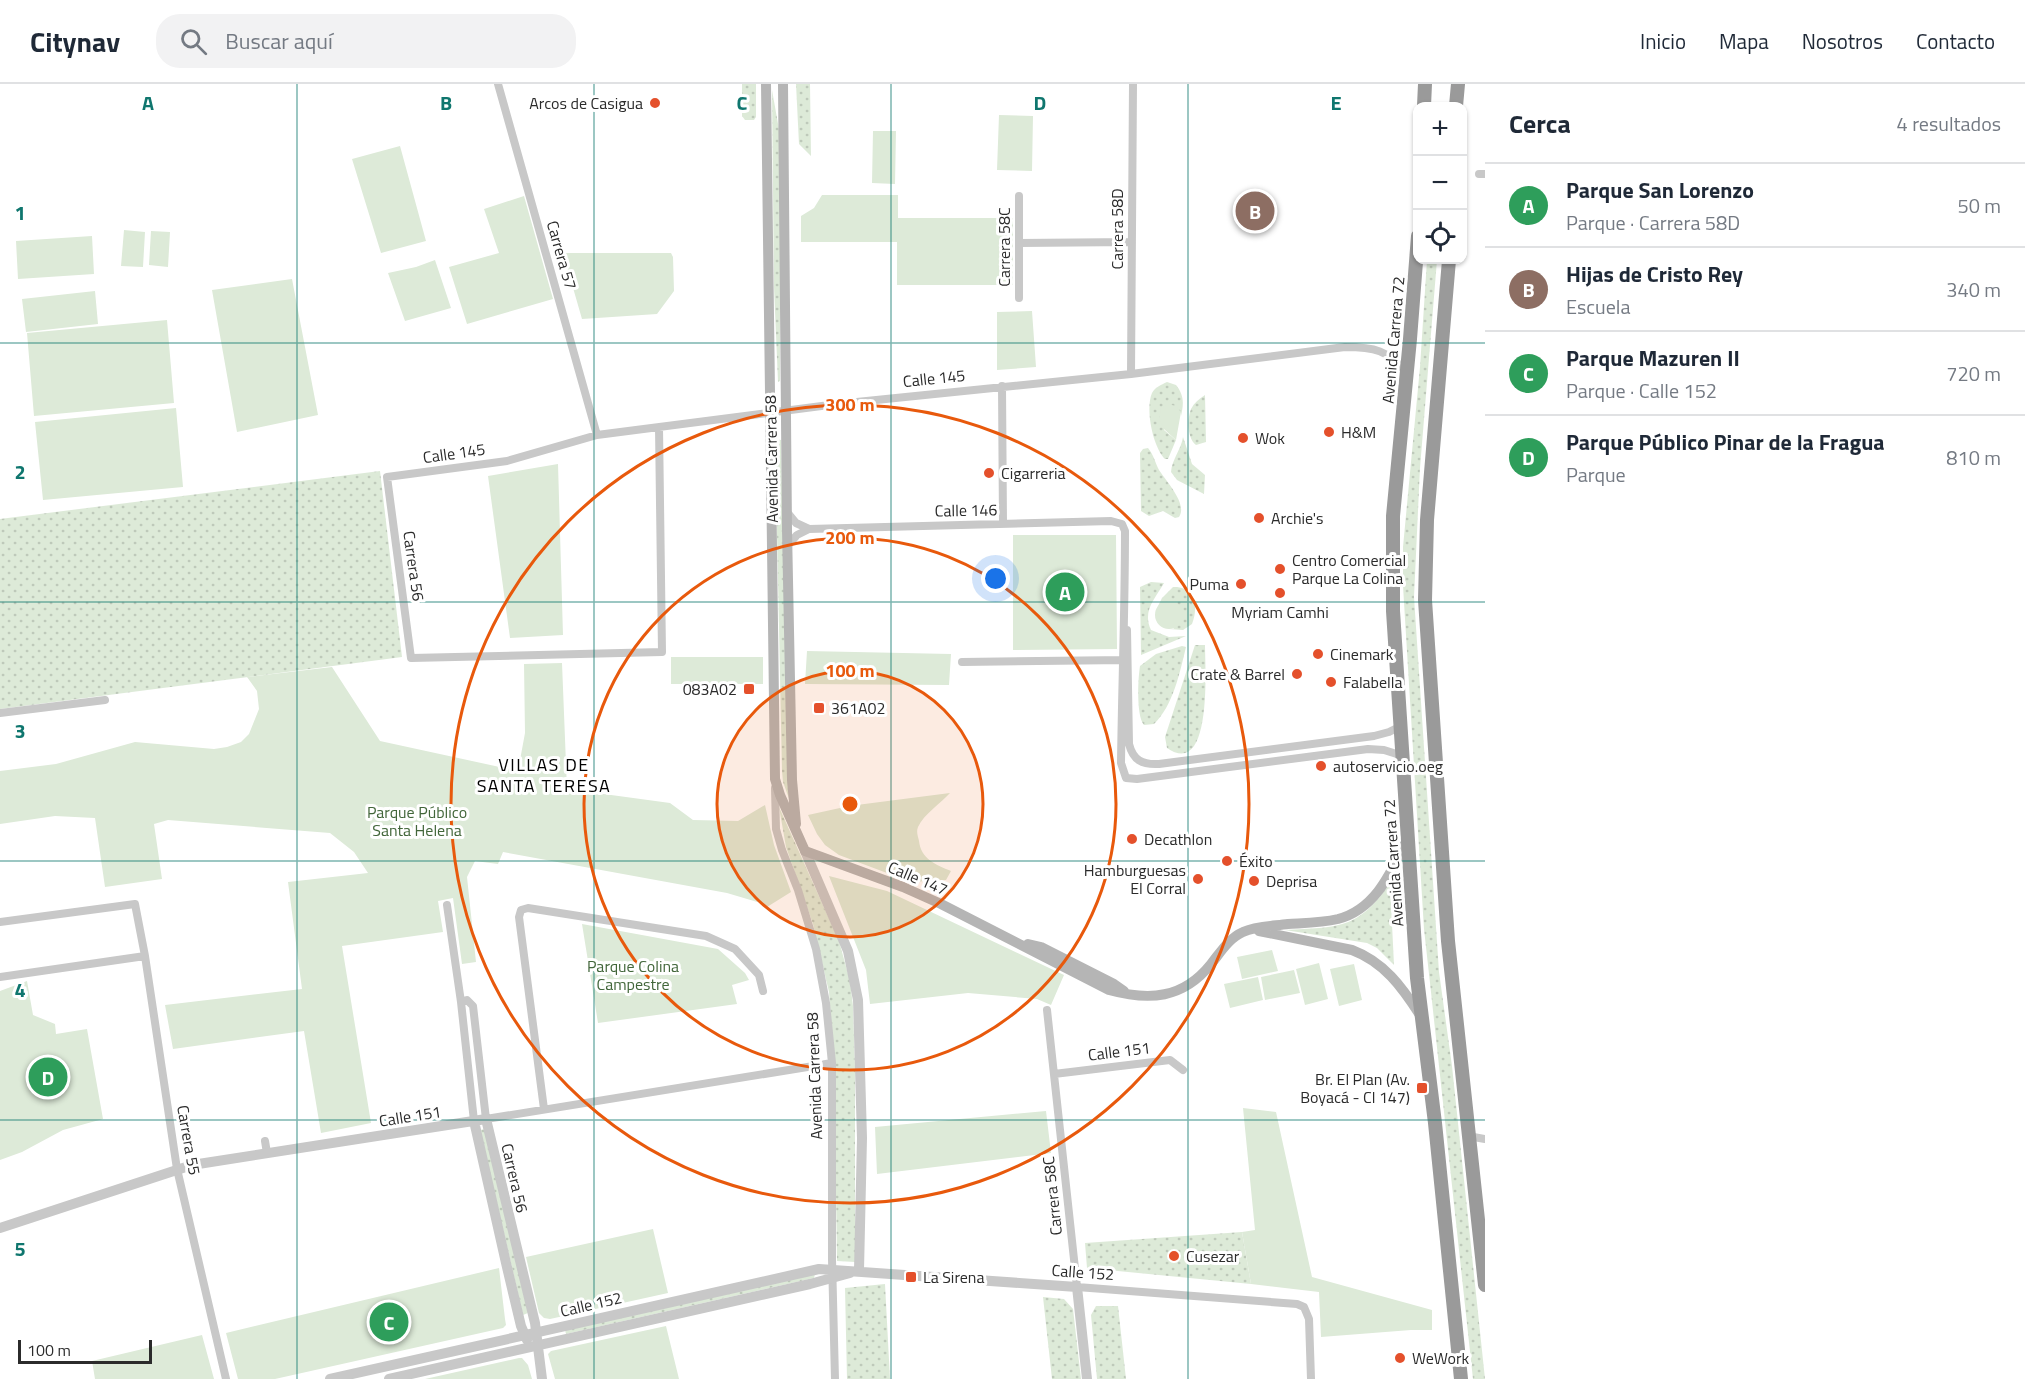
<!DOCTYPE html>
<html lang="es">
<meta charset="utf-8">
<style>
body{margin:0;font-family:"Titillium Web",sans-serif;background:#f2f2f3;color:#1f2937}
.controls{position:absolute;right:18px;top:18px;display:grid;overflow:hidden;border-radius:12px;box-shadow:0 2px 4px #0004}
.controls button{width:54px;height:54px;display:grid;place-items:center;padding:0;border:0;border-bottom:2px solid #e0e1e3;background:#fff;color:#1f2937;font:30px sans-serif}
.scale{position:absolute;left:18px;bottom:15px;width:134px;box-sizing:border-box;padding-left:6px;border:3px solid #2b2b2b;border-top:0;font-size:16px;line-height:21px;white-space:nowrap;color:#2b2b2b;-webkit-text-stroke:4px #fff;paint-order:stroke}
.you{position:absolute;left:996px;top:495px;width:21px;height:21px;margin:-15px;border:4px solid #fff;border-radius:50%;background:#1a73e8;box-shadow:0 0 0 9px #1a73e833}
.badge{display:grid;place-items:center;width:39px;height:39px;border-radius:50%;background:#e4502b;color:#fff;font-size:20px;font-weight:700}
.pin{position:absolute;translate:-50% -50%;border:3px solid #fff;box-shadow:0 2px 6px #0006}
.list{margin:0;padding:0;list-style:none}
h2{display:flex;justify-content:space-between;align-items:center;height:78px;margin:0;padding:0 24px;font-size:26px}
h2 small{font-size:20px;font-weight:400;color:#747a83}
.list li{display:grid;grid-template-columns:39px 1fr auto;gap:18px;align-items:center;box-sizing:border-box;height:84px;padding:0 24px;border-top:2px solid #e0e1e3}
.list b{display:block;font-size:22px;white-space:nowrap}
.list p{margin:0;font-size:20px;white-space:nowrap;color:#747a83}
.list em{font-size:20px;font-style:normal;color:#747a83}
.icon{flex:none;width:33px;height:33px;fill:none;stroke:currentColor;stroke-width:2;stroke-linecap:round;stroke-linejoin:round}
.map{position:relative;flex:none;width:1485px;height:1295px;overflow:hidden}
header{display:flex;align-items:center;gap:36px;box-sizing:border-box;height:84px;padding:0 30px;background:#fff;border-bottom:2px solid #e0e1e3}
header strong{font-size:28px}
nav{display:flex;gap:33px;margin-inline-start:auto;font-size:21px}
.search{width:420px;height:54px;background:#f2f2f3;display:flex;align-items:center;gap:15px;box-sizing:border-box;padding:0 21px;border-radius:24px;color:#747a83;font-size:22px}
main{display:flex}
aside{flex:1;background:#fff}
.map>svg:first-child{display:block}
</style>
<header>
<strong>Citynav</strong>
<div class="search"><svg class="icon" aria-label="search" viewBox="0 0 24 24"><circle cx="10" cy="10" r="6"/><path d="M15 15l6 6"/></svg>Buscar aquí</div>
<nav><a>Inicio</a><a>Mapa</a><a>Nosotros</a><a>Contacto</a></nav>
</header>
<main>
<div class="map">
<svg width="1485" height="1295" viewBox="0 0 1485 1295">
<defs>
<pattern id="grass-dots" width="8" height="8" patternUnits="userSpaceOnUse" patternTransform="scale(1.5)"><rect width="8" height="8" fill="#ddead8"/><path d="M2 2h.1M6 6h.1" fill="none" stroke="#bec9ba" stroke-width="1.8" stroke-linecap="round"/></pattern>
</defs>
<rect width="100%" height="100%" fill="#fff"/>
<path fill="url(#grass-dots)" d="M742,0H756V33L754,36H745L742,32Z
M796,0H810L811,72L799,60Z
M772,6L780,51V297L778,298L774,203Z
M1427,176H1437L1420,384L1414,513L1439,888L1452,982L1485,1295H1473L1430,899L1424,845L1403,502V463L1420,283Z
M1167,298L1176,301C1184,311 1184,319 1181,332V328L1164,346L1176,356L1168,375H1165C1153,363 1145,325 1152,309C1155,303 1161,301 1167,298Z
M1205,311L1206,358L1196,361C1187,354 1187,335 1191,325C1194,319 1199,315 1205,311Z
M1183,353L1192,380L1205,391L1204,410L1177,396L1171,388C1172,375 1181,366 1183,353Z
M775,355L781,356L788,689L791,720L783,698L782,687Z
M1148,364C1154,371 1155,379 1159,386C1166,397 1188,420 1179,433L1175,434L1163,427L1149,432L1141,427L1140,369L1143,365Z
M380,387L402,573L0,625V435Z
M1151,498L1164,499C1155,515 1142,527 1151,546L1169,553L1186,552L1141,571L1140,503Z
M1173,503C1195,502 1199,522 1192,540L1183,546L1169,545H1174L1159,522L1156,526L1162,514Z
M1195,561H1205C1205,581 1213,696 1167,664L1165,653Z
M1182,562L1186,563C1180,588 1173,622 1154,640L1144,641C1136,632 1138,594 1140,582L1156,570Z
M779,723L839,857L850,897L853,922L855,983V1178L837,1177L834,976L829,908L813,840L786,763Z
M1390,799L1394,881L1377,864L1367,859L1285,846C1338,843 1358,846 1390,799Z
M485,1045L528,1229L523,1231L480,1046Z
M1242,1148L1251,1200L1087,1184L1085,1159Z
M815,1190L814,1194L566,1250L565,1246Z
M885,1200L890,1295H847L845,1204Z
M1043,1213L1064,1215L1073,1225L1081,1295H1052Z
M1096,1222H1118L1126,1295H1097L1091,1231Z"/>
<path fill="#ddead8" d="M999,31L1033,32L1032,87L997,86Z
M873,47H896L895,100L872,99Z
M400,62L426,157L381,169L352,75Z
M822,111H898V134H1013V201H897V158H801V132L814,124Z
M524,112L553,215L467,240L449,183L499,169L484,125Z
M124,146L145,148L143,183L121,182Z
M151,147L170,148L168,183L149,181Z
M92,152L94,190L18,195L16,157Z
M563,169H671L673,173L674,207L657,230L582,235Z
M435,176L451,224L405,237L388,189L416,183Z
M292,195L318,331L237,348L212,206Z
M95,207L98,240L26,248L22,215Z
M1032,227L1036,283L997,286V228Z
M167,236L174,319L34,332L27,249Z
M1168,320L1176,322L1181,328L1176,356L1165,346L1159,335L1161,324Z
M176,324L183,403L43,416L35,338Z
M558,380L563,551L510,554L488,392Z
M1013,451H1116L1117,565L1013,566Z
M1155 531a14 14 0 1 1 28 0a14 14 0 1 1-28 0Z
M807,567L951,570L949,601L805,600Z
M671,573H763V600H671Z
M562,579L567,705L670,719L693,736L738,737L765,721L774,761L791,808L767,823L764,820L727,809L503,768L498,780L475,777L467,793L476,878L462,880L453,814L438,817L443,848L342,862L371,1039L321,1049L304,947L173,965L165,921L302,905L288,798L368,789L354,768L330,749L168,736L154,740L162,795L105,803L95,734L55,732L0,740V687L56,680L135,658L214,665L227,663L241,658L249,650L259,625L257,607L247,593L332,583L380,657L518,687L525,649L524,580Z
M950,709C941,719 924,730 918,743C916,748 918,752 919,757C921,775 936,781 951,787L946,796L911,798L839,771L825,761L817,750L808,731L849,722Z
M829,792L887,807L1064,891L1051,921L1037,915L968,909L870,920L866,886Z
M582,840L718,865L745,889L749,896L732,901L737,920L598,939Z
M1272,866L1278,887L1242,895L1237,873Z
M1319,879L1328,915L1305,921L1296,885Z
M1354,880L1362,916L1339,922L1330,885Z
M1294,886L1300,909L1265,916L1261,893Z
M1258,893L1263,916L1230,924L1224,900Z
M27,897L33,931L55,940L56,950L87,945L103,1035L63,1046L22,1068L0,1076V907Z
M1243,1024L1276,1028L1312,1193L1432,1226V1246H1411L1321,1253L1319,1208L1251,1200L1242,1148L1255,1146Z
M1046,1027L1051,1069L877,1090L875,1043Z
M653,1145L668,1209L550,1235L544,1234L539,1229L526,1173Z
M499,1184L505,1235L506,1241L503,1244L275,1295H238L226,1249Z
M666,1242L679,1295H555L548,1270L551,1267Z
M202,1251L214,1295H95L92,1277Z
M519,1274H522L528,1281L532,1295H425Z"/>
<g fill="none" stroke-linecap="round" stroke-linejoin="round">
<path stroke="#c8c8c8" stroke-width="8" d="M498,0L597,351
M1479,90H1485
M1019,112V214
M1019,159L1132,158
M1131,290L1133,0
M1002,302L1003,440
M659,343L662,568L411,574L387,393L507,377L597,351L837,320L1131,290L1345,263C1374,263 1388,266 1407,289
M787,428L796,439L809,445L1111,437L1122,440L1125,447C1125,525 1122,602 1121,679L1126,694L1137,695L1368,665L1384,666L1403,672
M788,461L797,451L809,445
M1127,546L1129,660C1133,676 1142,681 1159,680L1374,652L1389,648L1401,642
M962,578L1126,576
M0,629L105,616
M775,704L776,745L782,766L798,806L816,865L826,919L832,979V1175L835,1295
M447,821L461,918L474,1037
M0,838L135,820L145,872L177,1085L226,1295
M0,893L145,872
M461,918L467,916L473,922L486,1035L832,979
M1047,926L1077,1203L1297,1220L1304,1223L1309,1235L1311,1295
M1054,990L1170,976L1183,986
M544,1025L519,833L521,826L528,824L706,852L735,865L759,891L763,907
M1468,1052L1485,1055
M265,1057L267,1069"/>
<path stroke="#c8c8c8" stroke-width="10" d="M805,767L848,867L858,916L862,1054L859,1186
M474,1037L506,1179L521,1242L527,1256
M0,1144L192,1081L486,1035L535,1239L542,1295
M330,1295L819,1185L1077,1203L1087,1295
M389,1295L810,1200L850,1189"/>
<path stroke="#b5b5b5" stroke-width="10" d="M766,0L775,695L780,711L805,767L903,803L941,820L1109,906C1149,917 1183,915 1211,880C1220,869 1229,854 1243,848C1256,842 1274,842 1288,840C1304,839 1321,839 1338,835C1376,825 1391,788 1407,756
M783,0L787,446L792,696L796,740
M1259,847L1352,866C1384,878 1402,903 1420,931
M1028,860L1041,863L1114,900L1124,907"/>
<path stroke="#9a9a9a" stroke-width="14" d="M1424,22L1425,0
M1456,22L1458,0
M1418,152L1410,255L1393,432V527L1417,894L1435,1039L1461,1295
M1449,176L1427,436L1425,516L1448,857L1485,1201"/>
</g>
<path fill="none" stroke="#0f766e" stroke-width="1.5" stroke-opacity="0.55" d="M297,0V1295M594,0V1295M891,0V1295M1188,0V1295M0,259H1485M0,518H1485M0,777H1485M0,1036H1485"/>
<circle cx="850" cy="720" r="133" fill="#e8590c" fill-opacity=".12"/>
<g fill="none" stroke="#e8590c" stroke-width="3">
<circle cx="850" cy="720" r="133"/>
<circle cx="850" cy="720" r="266"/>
<circle cx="850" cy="720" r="399"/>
</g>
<g fill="#e4502b" stroke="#fff" stroke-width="2">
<circle cx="655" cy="19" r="6"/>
<circle cx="1329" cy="348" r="6"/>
<circle cx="1243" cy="354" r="6"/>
<circle cx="989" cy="389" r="6"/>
<circle cx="1259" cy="434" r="6"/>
<circle cx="1280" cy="485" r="6"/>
<circle cx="1241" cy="500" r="6"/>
<circle cx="1280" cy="509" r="6"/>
<circle cx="1318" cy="570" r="6"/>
<circle cx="1297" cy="590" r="6"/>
<circle cx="1331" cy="598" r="6"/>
<rect x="743" y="599" width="12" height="12" rx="3"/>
<rect x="813" y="618" width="12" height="12" rx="3"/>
<circle cx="1321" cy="682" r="6"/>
<circle cx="1132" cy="755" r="6"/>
<circle cx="1227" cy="777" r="6"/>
<circle cx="1198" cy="795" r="6"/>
<circle cx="1254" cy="797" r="6"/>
<rect x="1416" y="998" width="12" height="12" rx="3"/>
<circle cx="1174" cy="1172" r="6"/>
<rect x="905" y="1187" width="12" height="12" rx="3"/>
<circle cx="1400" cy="1274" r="6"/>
</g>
<g text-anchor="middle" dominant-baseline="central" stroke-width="6" stroke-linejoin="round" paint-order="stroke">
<g font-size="16" fill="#2b2b2b" stroke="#fff" text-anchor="start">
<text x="643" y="19" text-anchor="end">Arcos de Casigua</text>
<text x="1341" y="348">H&amp;M</text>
<text x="1255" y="354">Wok</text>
<text x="1001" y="389">Cigarreria</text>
<text x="1271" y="434">Archie's</text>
<text x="1292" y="476">Centro Comercial<tspan x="1292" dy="18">Parque La Colina</tspan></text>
<text x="1229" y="500" text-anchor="end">Puma</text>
<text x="1280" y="528" text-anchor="middle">Myriam Camhi</text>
<text x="1330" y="570">Cinemark</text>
<text x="1285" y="590" text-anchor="end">Crate &amp; Barrel</text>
<text x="1343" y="598">Falabella</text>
<text x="737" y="605" text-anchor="end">083A02</text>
<text x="831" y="624">361A02</text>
<text x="1333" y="682">autoservicio.oeg</text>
<text x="1144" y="755">Decathlon</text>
<text x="1239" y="777">Éxito</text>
<text x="1186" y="786" text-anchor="end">Hamburguesas<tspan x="1186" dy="18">El Corral</tspan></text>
<text x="1266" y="797">Deprisa</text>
<text x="1410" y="995" text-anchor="end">Br. El Plan (Av.<tspan x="1410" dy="18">Boyacá - Cl 147)</tspan></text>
<text x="1186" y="1172">Cusezar</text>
<text x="923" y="1193">La Sirena</text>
<text x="1412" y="1274">WeWork</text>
</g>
<g font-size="16" fill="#2b2b2b" stroke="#fff">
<text transform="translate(1117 145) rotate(-90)">Carrera 58D</text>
<text transform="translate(1004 163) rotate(-90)">Carrera 58C</text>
<text transform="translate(562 171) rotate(74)">Carrera 57</text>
<text transform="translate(1393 256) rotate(-85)">Avenida Carrera 72</text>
<text transform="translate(934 294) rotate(-6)">Calle 145</text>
<text transform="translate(454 369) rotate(-8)">Calle 145</text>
<text transform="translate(771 375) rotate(-91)">Avenida Carrera 58</text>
<text transform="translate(966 426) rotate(-1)">Calle 146</text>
<text transform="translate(414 482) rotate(82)">Carrera 56</text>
<text transform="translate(1393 779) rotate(-94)">Avenida Carrera 72</text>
<text transform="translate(918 794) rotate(23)">Calle 147</text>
<text transform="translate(1119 967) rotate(-7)">Calle 151</text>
<text transform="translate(814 992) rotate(-92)">Avenida Carrera 58</text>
<text transform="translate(410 1032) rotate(-9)">Calle 151</text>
<text transform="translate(189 1056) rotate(80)">Carrera 55</text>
<text transform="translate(515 1094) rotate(77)">Carrera 56</text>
<text transform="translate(1052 1112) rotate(-96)">Carrera 58C</text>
<text transform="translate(1083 1188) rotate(4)">Calle 152</text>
<text transform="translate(591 1220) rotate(-13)">Calle 152</text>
</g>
<g font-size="16" fill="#42663a" stroke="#fff">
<text x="417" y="728">Parque Público<tspan x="417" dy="18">Santa Helena</tspan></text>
<text x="633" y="882">Parque Colina<tspan x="633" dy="18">Campestre</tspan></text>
</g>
<g font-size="18" letter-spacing="1.5" fill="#000" stroke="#fff">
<text x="544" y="680">VILLAS DE<tspan x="544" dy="21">SANTA TERESA</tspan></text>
</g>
</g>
<g font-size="20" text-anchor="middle" font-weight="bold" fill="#0f766e" stroke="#fff" stroke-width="6" stroke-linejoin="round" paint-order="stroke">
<text x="148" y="26">A</text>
<text x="446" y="26">B</text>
<text x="742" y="26">C</text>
<text x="1040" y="26">D</text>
<text x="1336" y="26">E</text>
<text x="20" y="136">1</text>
<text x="20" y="395">2</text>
<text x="20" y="654">3</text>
<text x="20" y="913">4</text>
<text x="20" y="1172">5</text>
</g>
<circle cx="850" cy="720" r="9" fill="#e8590c" stroke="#fff" stroke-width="3"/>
<g font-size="18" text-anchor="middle" font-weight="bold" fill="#e8590c" stroke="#fff" stroke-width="6" stroke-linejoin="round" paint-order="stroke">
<text x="850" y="327">300 m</text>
<text x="850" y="460">200 m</text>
<text x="850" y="593">100 m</text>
</g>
</svg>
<div class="controls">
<button>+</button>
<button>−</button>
<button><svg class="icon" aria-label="locate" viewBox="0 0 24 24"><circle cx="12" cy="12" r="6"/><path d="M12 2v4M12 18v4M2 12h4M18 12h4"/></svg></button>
</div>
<div class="scale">100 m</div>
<div class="you"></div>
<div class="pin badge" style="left:1065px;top:508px;background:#2e9e5b">A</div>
<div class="pin badge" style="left:1255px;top:127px;background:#8d6e63">B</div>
<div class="pin badge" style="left:389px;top:1238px;background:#2e9e5b">C</div>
<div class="pin badge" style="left:48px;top:993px;background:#2e9e5b">D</div>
</div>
<aside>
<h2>Cerca<small>4 resultados</small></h2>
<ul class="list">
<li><span class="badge" style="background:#2e9e5b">A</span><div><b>Parque San Lorenzo</b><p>Parque · Carrera 58D</p></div><em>50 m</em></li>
<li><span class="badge" style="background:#8d6e63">B</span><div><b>Hijas de Cristo Rey</b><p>Escuela</p></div><em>340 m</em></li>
<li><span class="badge" style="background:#2e9e5b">C</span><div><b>Parque Mazuren II</b><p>Parque · Calle 152</p></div><em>720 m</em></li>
<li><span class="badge" style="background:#2e9e5b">D</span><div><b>Parque Público Pinar de la Fragua</b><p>Parque</p></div><em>810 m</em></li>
</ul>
</aside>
</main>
